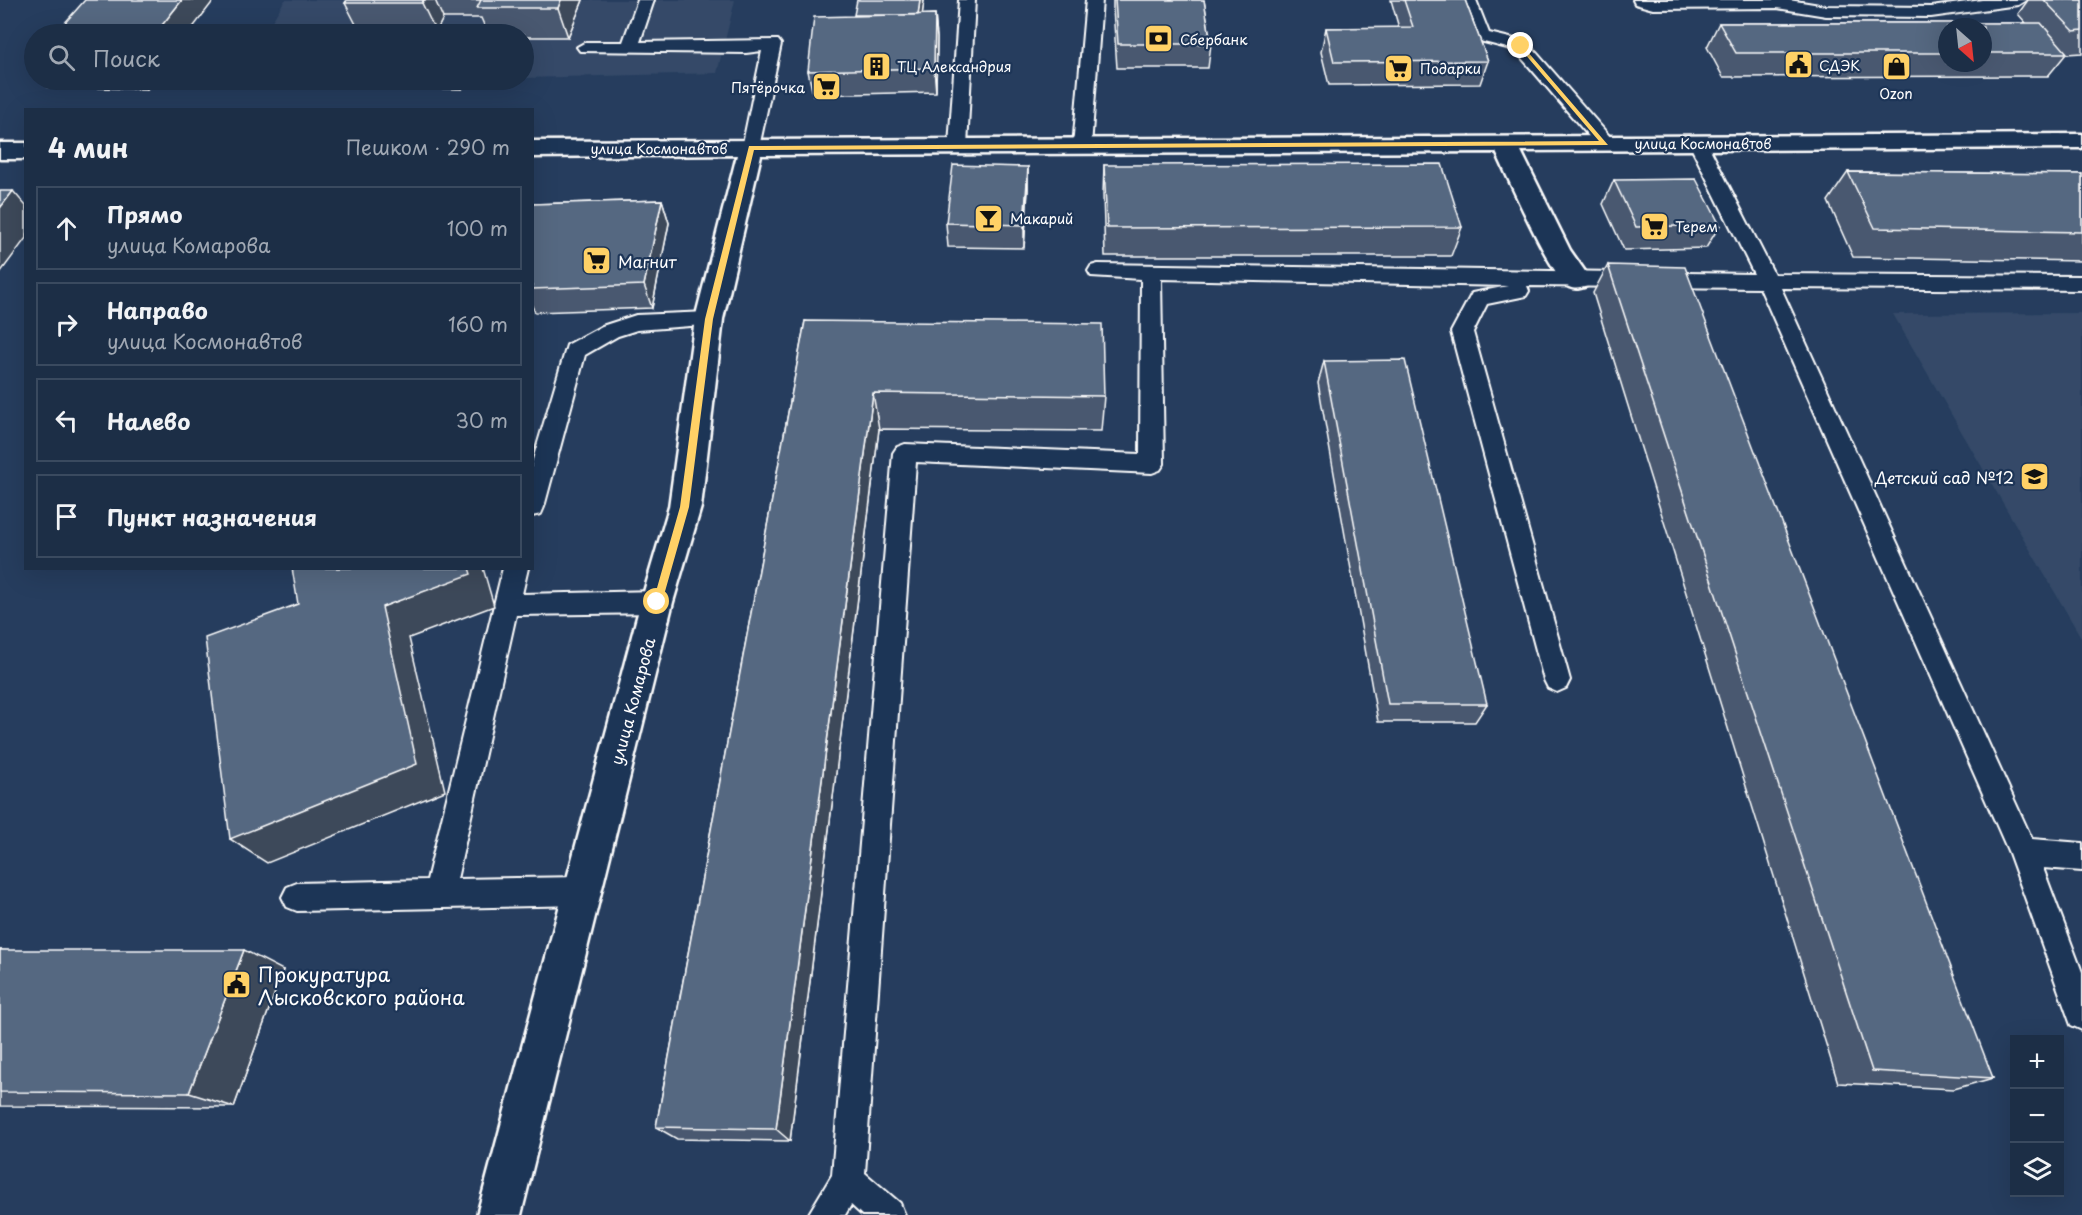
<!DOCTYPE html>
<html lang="ru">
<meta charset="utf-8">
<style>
body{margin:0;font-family:"Playpen Sans",sans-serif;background:#293a51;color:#f1f3f6}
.controls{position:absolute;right:18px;bottom:18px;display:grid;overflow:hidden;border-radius:0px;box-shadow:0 6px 24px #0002}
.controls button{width:54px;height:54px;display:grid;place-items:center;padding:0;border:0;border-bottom:2px solid #3a4a5f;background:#1c2e46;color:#f1f3f6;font:30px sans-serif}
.compass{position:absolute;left:1938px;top:18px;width:54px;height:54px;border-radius:50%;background:#1c2e46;box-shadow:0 6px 24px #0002;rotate:153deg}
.stop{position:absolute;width:18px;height:18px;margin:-14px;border:4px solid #ffd166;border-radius:50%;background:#fff}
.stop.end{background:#ffd166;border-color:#fff;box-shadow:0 2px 6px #0008}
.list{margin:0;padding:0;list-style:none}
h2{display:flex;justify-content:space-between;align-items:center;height:78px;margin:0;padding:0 24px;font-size:26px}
h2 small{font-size:20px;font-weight:400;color:#a0a8b3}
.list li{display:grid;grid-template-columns:39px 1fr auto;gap:18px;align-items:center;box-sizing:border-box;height:84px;margin:0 12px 12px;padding:0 12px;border:2px solid #3a4a5f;border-radius:0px}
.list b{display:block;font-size:22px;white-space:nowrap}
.list p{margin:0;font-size:20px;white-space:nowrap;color:#a0a8b3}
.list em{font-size:20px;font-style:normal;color:#a0a8b3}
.icon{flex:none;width:33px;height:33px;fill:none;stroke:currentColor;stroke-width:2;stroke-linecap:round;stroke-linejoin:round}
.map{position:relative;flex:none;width:2082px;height:1215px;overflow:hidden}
.search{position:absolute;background:#1c2e46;box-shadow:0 6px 24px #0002;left:24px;top:24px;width:510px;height:66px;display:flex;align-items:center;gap:15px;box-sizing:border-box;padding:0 21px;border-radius:33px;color:#a0a8b3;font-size:22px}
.panel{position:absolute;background:#1c2e46;box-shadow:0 6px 24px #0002;left:24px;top:108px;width:510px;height:462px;border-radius:0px}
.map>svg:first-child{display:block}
</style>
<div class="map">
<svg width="2082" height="1215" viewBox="0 0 2082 1215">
<rect width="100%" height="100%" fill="#263d5e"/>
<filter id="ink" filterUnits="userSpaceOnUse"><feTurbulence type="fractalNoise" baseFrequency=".0167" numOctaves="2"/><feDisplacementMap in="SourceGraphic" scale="12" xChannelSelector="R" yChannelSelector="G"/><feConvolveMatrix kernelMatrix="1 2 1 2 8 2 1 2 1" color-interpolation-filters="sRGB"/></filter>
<g filter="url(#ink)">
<path fill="#344a68" d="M285,0H735L717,73L524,78V34H264Z
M236,80H460L232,86Z
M2082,313V639L1893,314Z"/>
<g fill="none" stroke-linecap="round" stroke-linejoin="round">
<defs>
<path id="service" d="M638,0H654L640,42L778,40L781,44L758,152L751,154L742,148L762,51L746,53L580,51L577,47L586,42H623Z
M959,0H975L967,146L958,152L949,146Z
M1086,0H1102L1091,146L1082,152L1073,146Z
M1460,0H1476L1489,33L1527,42L1612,139L1614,143L1612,147H1598L1515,50L1476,40Z
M1633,0H1789L1826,6L1931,7L1982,0H2026L2018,5L1931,17L1826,16L1777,8L1653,9L1635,4Z
M1698,137L1707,143L1774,274L2082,276V290L1781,288L2032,839L2082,843V871L2043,868L2082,972V1030L2071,1025L2009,853L1760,288L1527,286L1529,291L1526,296L1487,304L1473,332L1570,680L1566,688L1557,692L1548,688L1544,680L1451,332L1472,293L1508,286L1161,279L1164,464L1160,470L1152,473L916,462L865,1173L900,1203L905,1215H862L851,1205L845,1215H808L832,1175L893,453L897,447L905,444L1140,454L1141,279L1091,276L1088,271L1091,266L1098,264L1754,274L1689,143Z
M709,312L717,314L720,319L717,324L637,330L618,336L585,355L544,507L541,514L532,516V463L567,345L602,326L636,315Z
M503,568H528L522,594L657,591L666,594L670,602L666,610L657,613L516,615L457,879L583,877L593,881L598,891L593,901L583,905L297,911L287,907L282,897L287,887L297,883L427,880Z"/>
<path id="minor" d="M2082,134V148L1521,151L1570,250L1591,280L1587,286C1581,288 1576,290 1569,287C1550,275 1508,177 1496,152L761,155L723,319L701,507L673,602L521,1215H477L641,602L669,507L695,319L737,155L532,157V141Z
M0,143H26V159H0Z"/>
</defs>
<use href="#service" stroke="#fff" stroke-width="4"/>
<use href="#minor" stroke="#fff" stroke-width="5"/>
<use href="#service" fill="#1d3557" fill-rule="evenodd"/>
<use href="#minor" fill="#1d3557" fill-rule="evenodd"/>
</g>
<path fill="#49596f" stroke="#fff" stroke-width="1.5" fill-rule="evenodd" d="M347,0H583L568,37H524V34H488L481,18H443L436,32H360L345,3Z
M924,0L922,15L935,14L937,38L936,92L813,95L808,71L854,16Z
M1113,0H1204L1211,44L1208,68H1117L1113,9Z
M1391,0H1465L1488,61L1480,84L1329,85L1321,52L1326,28H1399Z
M2028,0H2082V53L2066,54L2048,76L1723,77L1707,47L1719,23H2026L2018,14ZM1947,27H1983V63H1947Z
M34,58V70L29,64Z
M42,80H154L147,89L48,87Z
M403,80H468L462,89L408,88Z
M1104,165L1462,227L1451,256H1105L1103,194Z
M1028,167V190L1024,248L948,247L946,223Z
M1848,172L2082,174V261L1853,257L1828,201Z
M1614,180L1720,225L1706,248L1624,250L1603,204Z
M662,200L669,223L652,308L535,312L532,306V204Z
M1608,265L1993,1078L1954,1089L1838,1083L1593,293Z
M805,321L1104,396L1101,431L879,429L790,1141L677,1139L656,1127Z
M1324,361L1487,704L1475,722H1378L1318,383Z
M0,950L283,970L234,1107L0,1106Z"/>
<path fill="#3c485a" stroke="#fff" stroke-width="1.5" d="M182,0H214L188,34H155Z
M424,0H435L443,18L436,32L422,3Z
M561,0H583L568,37L558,8Z
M920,0H924L920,33L918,16Z
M935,14L937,38L936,92L934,68Z
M141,80H154L147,89Z
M459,80H468L462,89L458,81Z
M1028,167V190L1024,248V225Z
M13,191L26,206V238L0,273V208Z
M662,200L669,223L652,308L644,285Z
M873,393L879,429L790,1141L776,1129Z
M469,568H483L494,606L409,638L445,791L267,863L230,839L382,607Z
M244,950L283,970L234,1107L189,1093Z"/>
<path fill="#556781" stroke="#fff" stroke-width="1.5" d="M85,0H182L155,34H55Z
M347,0H424L422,3H345Z
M481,0H561L558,8H477Z
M857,0H920L918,15H854Z
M1115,0H1204L1211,44H1118Z
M1404,0H1465L1488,61L1334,62L1326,28L1413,27Z
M2044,0H2082V30L2074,31Z
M935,14L934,68L808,71L814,17Z
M1719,23H2041L2067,53H1983V27H1947V53H1736Z
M34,58V64H29Z
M406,80H459L458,81Z
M1442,164L1462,227L1107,228L1104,165Z
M953,165L1028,167L1024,225L946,223Z
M1848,172L2082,174V232L1875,228Z
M1696,179L1720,225L1636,227L1614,180Z
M0,191H13L0,208Z
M662,200L644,285L532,289V204Z
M1608,265L1685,267L1993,1078L1872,1071Z
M805,321L1102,324L1104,396L873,393L776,1129L656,1127Z
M1405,360L1487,704H1388L1324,361Z
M292,568H469L471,574L382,607L417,764L230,839L205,638L298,604Z
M0,950H244L189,1093L0,1092Z"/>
</g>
<path fill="#ffd166" d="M1521,44L1608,145L754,150L713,319L689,507L662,602L657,606L654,605L653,602L680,507L705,319L749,146L1599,141L1519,47Z"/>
<defs>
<symbol id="bank-square" viewBox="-11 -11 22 22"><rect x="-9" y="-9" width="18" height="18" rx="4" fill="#ffd166" stroke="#1d3557"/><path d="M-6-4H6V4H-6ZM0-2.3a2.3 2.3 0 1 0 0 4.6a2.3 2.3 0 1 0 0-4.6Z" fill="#111"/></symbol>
<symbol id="civic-square" viewBox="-11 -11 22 22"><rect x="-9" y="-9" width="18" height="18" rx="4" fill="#ffd166" stroke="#1d3557"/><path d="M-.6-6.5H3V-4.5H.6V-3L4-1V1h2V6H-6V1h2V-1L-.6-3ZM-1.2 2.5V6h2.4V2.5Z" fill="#111"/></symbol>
<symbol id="building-square" viewBox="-11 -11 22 22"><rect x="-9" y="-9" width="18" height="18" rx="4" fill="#ffd166" stroke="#1d3557"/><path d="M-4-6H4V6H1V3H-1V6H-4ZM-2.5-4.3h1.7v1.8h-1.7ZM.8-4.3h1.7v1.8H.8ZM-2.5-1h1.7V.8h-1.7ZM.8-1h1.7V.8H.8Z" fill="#111"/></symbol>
<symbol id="shop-square" viewBox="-11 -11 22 22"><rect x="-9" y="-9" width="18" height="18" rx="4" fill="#ffd166" stroke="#1d3557"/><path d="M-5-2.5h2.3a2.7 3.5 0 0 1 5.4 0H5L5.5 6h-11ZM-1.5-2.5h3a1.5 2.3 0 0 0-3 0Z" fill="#111"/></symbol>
<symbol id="supermarket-square" viewBox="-11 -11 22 22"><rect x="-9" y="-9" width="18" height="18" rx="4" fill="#ffd166" stroke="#1d3557"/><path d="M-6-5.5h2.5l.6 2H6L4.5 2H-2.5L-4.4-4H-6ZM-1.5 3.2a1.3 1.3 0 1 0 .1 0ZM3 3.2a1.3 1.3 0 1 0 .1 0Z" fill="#111"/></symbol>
<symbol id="bar-square" viewBox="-11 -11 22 22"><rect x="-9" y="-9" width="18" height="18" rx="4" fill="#ffd166" stroke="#1d3557"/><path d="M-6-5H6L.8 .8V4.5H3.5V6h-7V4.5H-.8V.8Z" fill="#111"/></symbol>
<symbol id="school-square" viewBox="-11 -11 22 22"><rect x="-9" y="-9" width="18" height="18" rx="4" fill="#ffd166" stroke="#1d3557"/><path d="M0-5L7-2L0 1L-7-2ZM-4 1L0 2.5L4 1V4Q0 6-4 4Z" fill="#111"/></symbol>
</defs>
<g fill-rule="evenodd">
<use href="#bank-square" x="1142" y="22" width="33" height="33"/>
<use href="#civic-square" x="1782" y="48" width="33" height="33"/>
<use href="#building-square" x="860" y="50" width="33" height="33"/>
<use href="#shop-square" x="1880" y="50" width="33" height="33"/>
<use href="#supermarket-square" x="1382" y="52" width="33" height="33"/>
<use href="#supermarket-square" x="810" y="70" width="33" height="33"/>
<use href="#bar-square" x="972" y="202" width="33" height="33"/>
<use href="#supermarket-square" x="1638" y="210" width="33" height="33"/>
<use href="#supermarket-square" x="580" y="244" width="33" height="33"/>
<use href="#school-square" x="2018" y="460" width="33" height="33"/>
<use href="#civic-square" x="220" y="968" width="33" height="33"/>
</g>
<g text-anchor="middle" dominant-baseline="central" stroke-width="4.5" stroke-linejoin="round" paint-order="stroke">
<g font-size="14" fill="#fff" stroke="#1d3557" text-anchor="start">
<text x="1180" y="39">Сбербанк</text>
<text x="1819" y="65">СДЭК</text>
<text x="897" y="66">ТЦ Александрия</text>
<text x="1420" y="68">Подарки</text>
<text x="805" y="87" text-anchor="end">Пятёрочка</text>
<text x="1896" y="93" text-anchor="middle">Ozon</text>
<text x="1010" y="218">Макарий</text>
<text x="1675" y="226">Терем</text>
</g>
<g font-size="14" fill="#fff" stroke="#1d3557">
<text x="1703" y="143">улица Космонавтов</text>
<text x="659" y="148">улица Космонавтов</text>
</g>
<g font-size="16" fill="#fff" stroke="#1d3557" text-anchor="start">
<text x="618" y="261">Магнит</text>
<text x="2014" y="477" text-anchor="end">Детский сад №12</text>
</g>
<g font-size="16" fill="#fff" stroke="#1d3557">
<text transform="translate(632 701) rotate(-75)">улица Комарова</text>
</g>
<g font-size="20" fill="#fff" stroke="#1d3557" text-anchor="start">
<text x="258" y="974">Прокуратура<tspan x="258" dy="23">Лысковского района</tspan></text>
</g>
</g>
</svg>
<div class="controls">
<button>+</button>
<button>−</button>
<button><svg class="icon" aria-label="layers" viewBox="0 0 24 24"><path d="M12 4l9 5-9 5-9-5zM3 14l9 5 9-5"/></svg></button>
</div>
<svg class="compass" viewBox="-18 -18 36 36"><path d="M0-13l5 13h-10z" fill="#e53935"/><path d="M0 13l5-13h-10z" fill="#a0a8b3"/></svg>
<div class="stop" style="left:657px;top:602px"></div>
<div class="stop end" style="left:1521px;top:46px"></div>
<div class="search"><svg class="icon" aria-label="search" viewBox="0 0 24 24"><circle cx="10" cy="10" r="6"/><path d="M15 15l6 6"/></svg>Поиск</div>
<section class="panel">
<h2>4 мин<small>Пешком · 290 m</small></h2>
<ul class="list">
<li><svg class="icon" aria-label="ahead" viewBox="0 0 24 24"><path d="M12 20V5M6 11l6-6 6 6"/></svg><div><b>Прямо</b><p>улица Комарова</p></div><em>100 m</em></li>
<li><svg class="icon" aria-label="right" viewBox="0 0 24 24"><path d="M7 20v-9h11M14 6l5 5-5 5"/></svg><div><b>Направо</b><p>улица Космонавтов</p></div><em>160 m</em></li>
<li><svg class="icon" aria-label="left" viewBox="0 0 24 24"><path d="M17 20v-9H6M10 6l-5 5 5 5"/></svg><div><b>Налево</b></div><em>30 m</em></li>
<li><svg class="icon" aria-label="arrive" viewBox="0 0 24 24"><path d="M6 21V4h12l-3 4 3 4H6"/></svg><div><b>Пункт назначения</b></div></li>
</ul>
</section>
</div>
